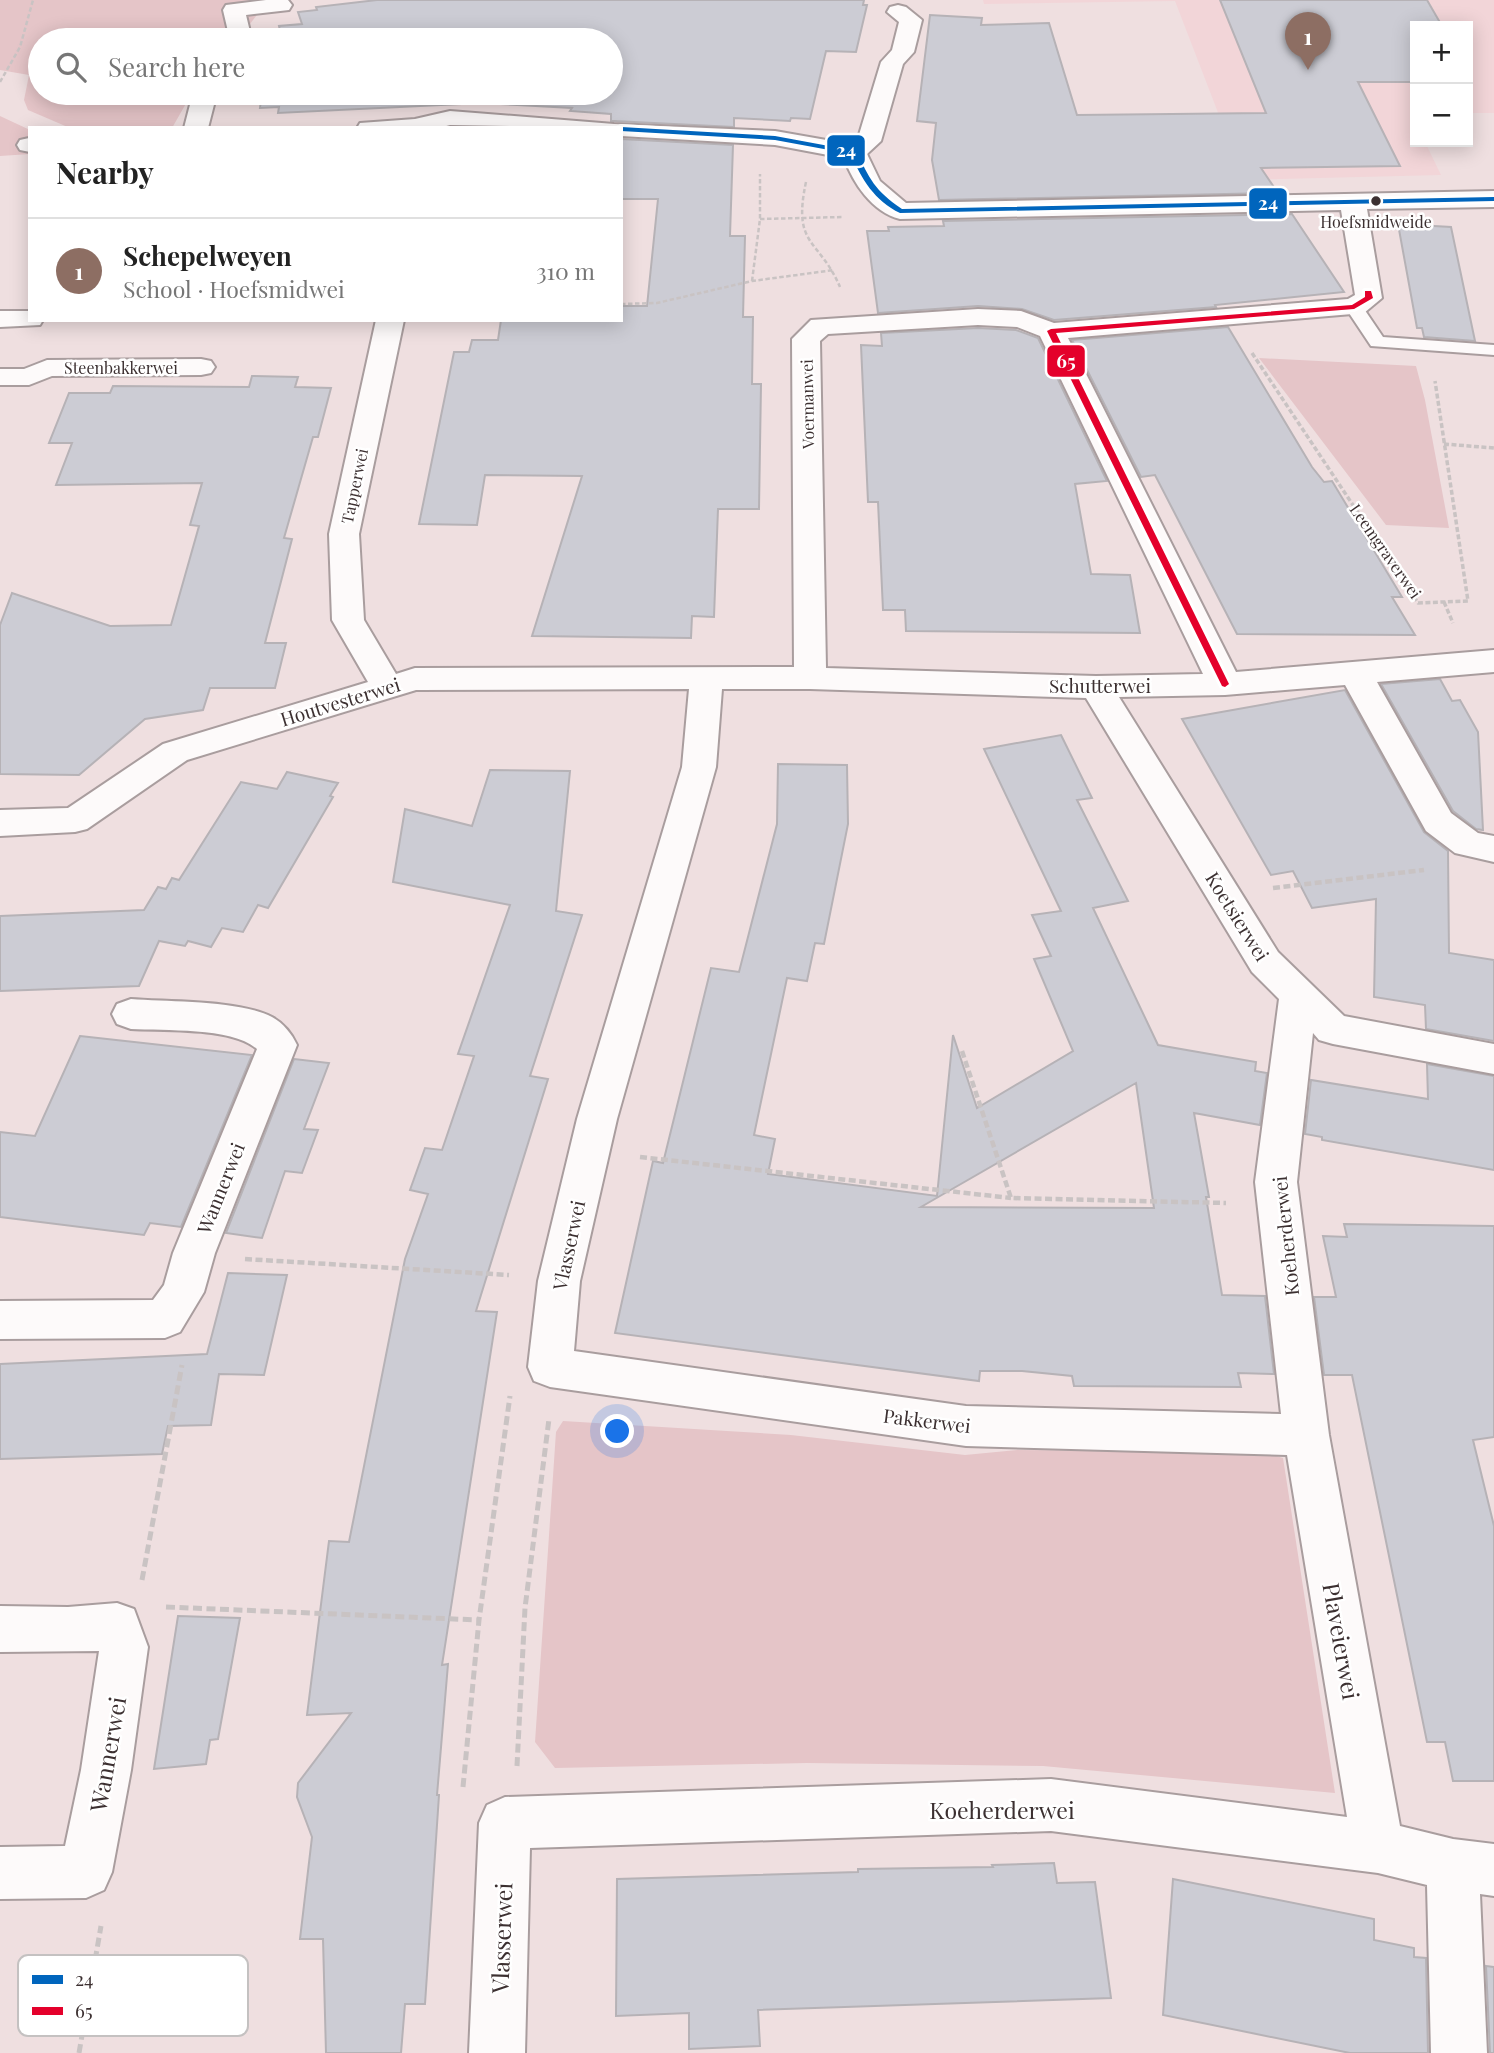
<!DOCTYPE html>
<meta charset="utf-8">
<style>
body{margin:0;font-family:"Playfair Display",serif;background:#f2f2f2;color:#222}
.controls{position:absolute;right:21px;top:21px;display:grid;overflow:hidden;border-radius:0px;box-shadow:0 4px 18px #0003}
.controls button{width:63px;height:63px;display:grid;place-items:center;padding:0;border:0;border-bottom:2px solid #e0e0e0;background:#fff;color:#222;font:35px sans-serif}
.you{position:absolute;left:618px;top:1432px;width:24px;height:24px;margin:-18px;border:5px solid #fff;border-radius:50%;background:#1a73e8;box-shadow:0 0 0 10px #1a73e833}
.badge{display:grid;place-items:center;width:46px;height:46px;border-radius:50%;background:#111827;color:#fff;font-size:23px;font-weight:700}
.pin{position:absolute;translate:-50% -58px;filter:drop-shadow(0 2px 4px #0008)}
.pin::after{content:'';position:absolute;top:37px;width:24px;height:21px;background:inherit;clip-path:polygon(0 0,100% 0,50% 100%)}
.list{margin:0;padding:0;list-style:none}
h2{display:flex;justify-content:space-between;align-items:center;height:91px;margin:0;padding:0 28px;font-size:30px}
h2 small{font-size:23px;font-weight:400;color:#767676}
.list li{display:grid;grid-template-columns:46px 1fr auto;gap:21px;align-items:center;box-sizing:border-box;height:105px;padding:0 28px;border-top:2px solid #e0e0e0}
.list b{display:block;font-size:26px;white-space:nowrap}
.list p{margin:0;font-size:23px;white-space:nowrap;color:#767676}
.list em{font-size:23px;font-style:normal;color:#767676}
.icon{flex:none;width:38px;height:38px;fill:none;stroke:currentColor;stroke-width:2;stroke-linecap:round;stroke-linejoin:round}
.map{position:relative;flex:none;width:1494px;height:2053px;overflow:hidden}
.search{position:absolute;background:#fff;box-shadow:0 4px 18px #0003;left:28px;top:28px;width:595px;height:77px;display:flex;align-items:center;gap:18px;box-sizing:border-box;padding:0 24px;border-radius:38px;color:#767676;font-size:26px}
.panel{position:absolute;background:#fff;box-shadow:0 4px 18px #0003;left:28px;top:126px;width:595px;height:196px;border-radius:0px}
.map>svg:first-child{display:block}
</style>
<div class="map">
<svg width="1494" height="2053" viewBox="0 0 1494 2053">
<rect width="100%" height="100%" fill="#efdfe0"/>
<path fill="#f2d5d8" d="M983,0H1494V113H1468V26H1415V114L1412,115L1415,122V142H1425L1441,175L1244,180L1175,1L984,4Z"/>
<path fill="#e5c5c8" d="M0,0H268L238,40H40V93H192L172,128H70L28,110L24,100L29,75L0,70Z
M0,116L30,130V154L0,156Z
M1259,358L1416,366L1425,400L1449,528L1386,525Z
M563,1421L791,1435L965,1455L1017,1450L1262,1452L1283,1458L1335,1793L1043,1766L807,1763L555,1768L535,1742L556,1432Z"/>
<path fill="#ccccd4" stroke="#b6b2b6" stroke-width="2" fill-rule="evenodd" d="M377,0H864L863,5H867L856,52L826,51L810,119L791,118L790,121L734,118V127L614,121H611V114L570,111L572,108L482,103L278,113L279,107L260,108L261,100L244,101L245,93H611V40H282L279,26L302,24L298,12L317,10L316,7Z
M1220,0H1427L1442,26H1415V82H1358L1400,166L1261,168L1278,193L939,200L932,160L936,123L917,121L930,15L982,18L981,25L1049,23L1077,115L1266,113Z
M621,139L733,145L730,236H745L743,317H753L752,384H761L759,509H718L714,617L692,616L691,638L532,636L582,476L485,475L477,525L419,524L454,352H469L472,340H498L501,320H621V306H647L658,199H621Z
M1292,214L1344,292L1215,305L1216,307L1054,320L1022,309L978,306L878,313L867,231H889L888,227L944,226L943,221Z
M1398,224L1451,227L1475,341L1424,337L1422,328H1417Z
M1228,327L1312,467L1324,482L1332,481L1402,597H1392L1415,635L1237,634L1155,475L1141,477L1072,340Z
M978,328L1016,330L1038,338L1107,481L1075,484L1091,574L1130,575L1140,633L906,631L905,610H883L878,502H868L861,345L882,346L881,333Z
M252,376L298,377L295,387L331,388L318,437H313L284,538L292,539L265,643H286L275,688H210L203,710L145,719L79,775L0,774V625L12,593L110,626L171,625L199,526L190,525L202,483L56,485L72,443H49L69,393H110L113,386L249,387Z
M1440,679L1452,701L1460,700L1478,732L1483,830L1476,829L1453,811L1381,684Z
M1345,690L1424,832L1448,851L1449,953L1494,960V1041L1426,1029L1425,1005L1374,997L1376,899L1312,908L1293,871L1271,875L1182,719Z
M1061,735L1092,798L1077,800L1128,901L1093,908L1158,1045L1256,1062L1255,1071L1267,1073L1260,1125L1194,1113L1209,1197H1206L1222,1295L1265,1296L1274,1374L1238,1373L1241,1387L1074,1386L1072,1376L1022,1371H980L979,1381L615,1333L653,1161L663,1163L711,968L739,972L777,824L778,764L847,765L848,824L824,944L815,943L807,981L787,978L754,1135L775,1139L768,1174L937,1196L953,1035L977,1108L1073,1051L1034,959L1051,956L1032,915L1061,911L984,749ZM1136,1083L1154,1208L921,1207L940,1196Z
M490,770L570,771L556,911L582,915L530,1076L548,1079L476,1311L497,1312L442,1665L448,1664L437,1795H439L425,2004H405L401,2053H326L323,1939H300L312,1837L297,1797L298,1783L351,1713L307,1715L329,1541L349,1542L405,1259L428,1194L410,1190L425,1148L442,1150L474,1056L458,1054L510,905L393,882L405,809L472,826Z
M287,772L338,783L330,796L333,797L268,908L258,905L243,932L222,928L211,947L188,941L185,946L159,941L139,986L0,991V916L144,910L158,887L166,889L172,878L179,880L241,782L277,789Z
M80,1036L252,1055L181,1227L150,1223L144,1235L0,1217V1132L35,1136Z
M294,1059L329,1063L304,1129L318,1130L302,1173L285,1171L262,1238L226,1233Z
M1427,1064L1494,1076V1170L1322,1140V1137L1305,1134L1311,1080L1428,1099Z
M1344,1224L1494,1226V1437L1473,1440L1494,1526V1781H1453L1445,1742H1427L1352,1375H1324L1314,1297H1336L1323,1236L1347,1237Z
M228,1273L287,1275L264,1375L219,1374L211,1425L168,1426L162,1454L0,1459V1364L207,1354Z
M178,1616L240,1618L218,1739L210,1740L206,1764L154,1769Z
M1054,1863L1057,1883L1095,1882L1111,1998L758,2010L760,2046L689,2049V2013L616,2016L617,1879L858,1872V1869L993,1867L992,1865Z
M1173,1879L1374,1919V1940L1414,1948V1957L1426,1958L1428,2053H1350L1163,2015Z
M1486,1966L1494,1967V2053H1490Z"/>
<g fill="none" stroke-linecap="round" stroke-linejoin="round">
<defs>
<path id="service" d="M1354,302L1360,303L1383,337L1494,345V355L1371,346L1345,307Z"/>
<path id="minor" d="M266,0H288L292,5L289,10L246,15L252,40H230L223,10L226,5Z
M898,5L906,7L922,20L914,52L903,64L881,141L867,154L880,181L906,203L1494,191V207L1367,209L1382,298L1364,313L1068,338L1236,672L1494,650V672L1377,682L1451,813L1478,833L1494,836V862L1455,853L1426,831L1345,685L1225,695L1119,697L1278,952L1344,1016L1494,1044V1074L1333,1044L1319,1040L1313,1033L1297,1182L1329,1435L1400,1826L1453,1839L1494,1844V1896L1480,1894L1487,2053H1431L1427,1885L1378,1873L1051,1831L530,1848L525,2053H469L479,1823L487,1805L505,1797L1051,1779L1347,1817L1287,1455L966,1446L550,1387L534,1381L528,1367L538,1281L577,1119L682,767L689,689L416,690L187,760L87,829L75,832L0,836V810L68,808L163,744L368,682L332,620L329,534L376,320H404L359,534L364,620L396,674L415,668L794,667L792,339L811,320L978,309L1021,311L1054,323L1348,299L1355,295L1341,210L900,219C872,212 853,183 844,158L775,145L621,136V128L450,125L439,128H357L360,123L415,119L450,111L614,124L775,131L849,144L858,138L881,62L892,50L899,22L887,12L890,7ZM978,325L1017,327L1040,336L1203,674L1096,676L826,668L820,341L828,334ZM722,689H810L1086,698L1252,972L1279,999L1255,1182L1281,1414L966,1406L574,1351L580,1281L617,1119L716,767Z
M193,93H217L208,128H184Z
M29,138L30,152L20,150L17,145L20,140Z
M0,311H30V320H43L40,325L0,327Z
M201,359L211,361L215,367L211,373L201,375L52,376L29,385H0V369H24L47,360Z
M131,999C169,1002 239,1000 272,1017C283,1023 292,1034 297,1045L215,1253L204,1292L180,1332L165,1338L0,1339V1301L153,1300L164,1285L173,1253L257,1049C232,1027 165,1031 131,1029L117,1024L112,1014L117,1004Z
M117,1603L134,1609L148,1647L131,1770L112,1872L104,1890L86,1898L0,1899V1847L65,1846L81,1770L99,1651L0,1652V1606L68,1607Z"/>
</defs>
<use href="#service" stroke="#a99d9e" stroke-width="4"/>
<use href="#minor" stroke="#a99d9e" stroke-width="4"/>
<path stroke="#c9c3c3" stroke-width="2.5" stroke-dasharray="4.5 2.5" stroke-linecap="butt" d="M0,82L20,47L33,0
M806,182C792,247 819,238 840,287
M760,219L843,217
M752,281L760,219V174
M621,304L657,303L752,281L834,270"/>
<path stroke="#c9c3c3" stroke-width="3.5" stroke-dasharray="5 2.5" stroke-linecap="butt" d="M1252,353L1418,603L1468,601L1435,381
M1444,444L1494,448
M1444,602L1453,623"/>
<path stroke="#c9c3c3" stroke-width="4.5" stroke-dasharray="7 3.5" stroke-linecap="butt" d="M1273,888L1424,870
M962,1051L1011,1198L1226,1203
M640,1157L1011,1198
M245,1259L509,1275"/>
<path stroke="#c9c3c3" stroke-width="5" stroke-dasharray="9 4.5" stroke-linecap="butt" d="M142,1580L182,1365
M166,1607L479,1620
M517,1766L525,1608L549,1419
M463,1787L479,1620L510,1396
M79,2053L101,1926"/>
<use href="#service" fill="#fdfafa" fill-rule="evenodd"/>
<use href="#minor" fill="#fdfafa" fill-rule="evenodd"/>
<defs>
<path id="bus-1" d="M621,127L775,136L856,151C870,179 874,190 902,209L1494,197V201L900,213C875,201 861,179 851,154L775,140L621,131V128H619Z"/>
<path id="bus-2" d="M1365,291H1371L1373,298L1354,309L1056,333L1229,684L1225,687L1222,686L1047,331L1051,329L1352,305L1365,297Z"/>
</defs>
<use href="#bus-1" stroke="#fff" stroke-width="6"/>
<use href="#bus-2" stroke="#fff" stroke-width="6"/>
<use href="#bus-1" fill="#0065bd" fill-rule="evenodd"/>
<use href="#bus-2" fill="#e4002b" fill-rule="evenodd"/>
</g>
<circle fill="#3c3031" stroke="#fff" stroke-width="2.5" cx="1376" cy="201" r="6"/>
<g text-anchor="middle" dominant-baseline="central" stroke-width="5" stroke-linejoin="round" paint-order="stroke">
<g font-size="16" fill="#3c3031" stroke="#fff">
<text x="1376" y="221">Hoefsmidweide</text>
</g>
<g font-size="16" fill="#3c3031" stroke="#fff">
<text x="121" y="367">Steenbakkerwei</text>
<text transform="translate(807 404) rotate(-91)">Voermanwei</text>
<text transform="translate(354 486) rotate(-78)">Tapperwei</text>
<text transform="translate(1386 551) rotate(55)">Leemgraverwei</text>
</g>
<g font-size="19" fill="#3c3031" stroke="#fff">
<text x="1100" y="685">Schutterwei</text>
<text transform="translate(340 701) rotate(-17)">Houtvesterwei</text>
<text transform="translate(1238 916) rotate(58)">Koetsierwei</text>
<text transform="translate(220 1188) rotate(-68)">Wannerwei</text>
<text transform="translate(1285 1236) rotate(-96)">Koeherderwei</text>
<text transform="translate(568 1245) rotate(-78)">Vlasserwei</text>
<text transform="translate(927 1420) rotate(7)">Pakkerwei</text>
</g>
<g font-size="23" fill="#3c3031" stroke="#fff">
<text transform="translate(1342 1641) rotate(80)">Plaveierwei</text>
<text transform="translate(107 1754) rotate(-80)">Wannerwei</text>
<text x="1002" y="1809">Koeherderwei</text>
<text transform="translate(501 1938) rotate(-88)">Vlasserwei</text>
</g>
</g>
<rect x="18" y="1955" width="230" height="81" rx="10" fill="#fff" stroke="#c4c1c1" stroke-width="2"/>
<rect x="32" y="1975" width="31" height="9" fill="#0065bd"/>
<rect x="32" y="2007" width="31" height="8" fill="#e4002b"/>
<g font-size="19" fill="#3c3031">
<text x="75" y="1986">24</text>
<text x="75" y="2018">65</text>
</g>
<g stroke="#fff" stroke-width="2.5">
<rect x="826" y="134" width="40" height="33" rx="7" fill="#0065bd"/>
<rect x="1248" y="187" width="40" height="33" rx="7" fill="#0065bd"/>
<rect x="1046" y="344" width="40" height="34" rx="7" fill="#e4002b"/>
</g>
<g font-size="19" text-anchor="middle" font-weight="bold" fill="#fff">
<text x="846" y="157">24</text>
<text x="1268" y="210">24</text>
<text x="1066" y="368">65</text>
</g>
</svg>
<div class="controls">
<button>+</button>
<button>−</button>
</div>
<div class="you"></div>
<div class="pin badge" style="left:1308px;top:70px;background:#8d6e63">1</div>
<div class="search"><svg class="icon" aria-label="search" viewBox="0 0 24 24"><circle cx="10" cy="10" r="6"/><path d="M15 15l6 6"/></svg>Search here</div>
<section class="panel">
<h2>Nearby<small></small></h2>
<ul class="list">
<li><span class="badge" style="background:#8d6e63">1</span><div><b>Schepelweyen</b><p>School · Hoefsmidwei</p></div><em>310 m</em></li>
</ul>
</section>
</div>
